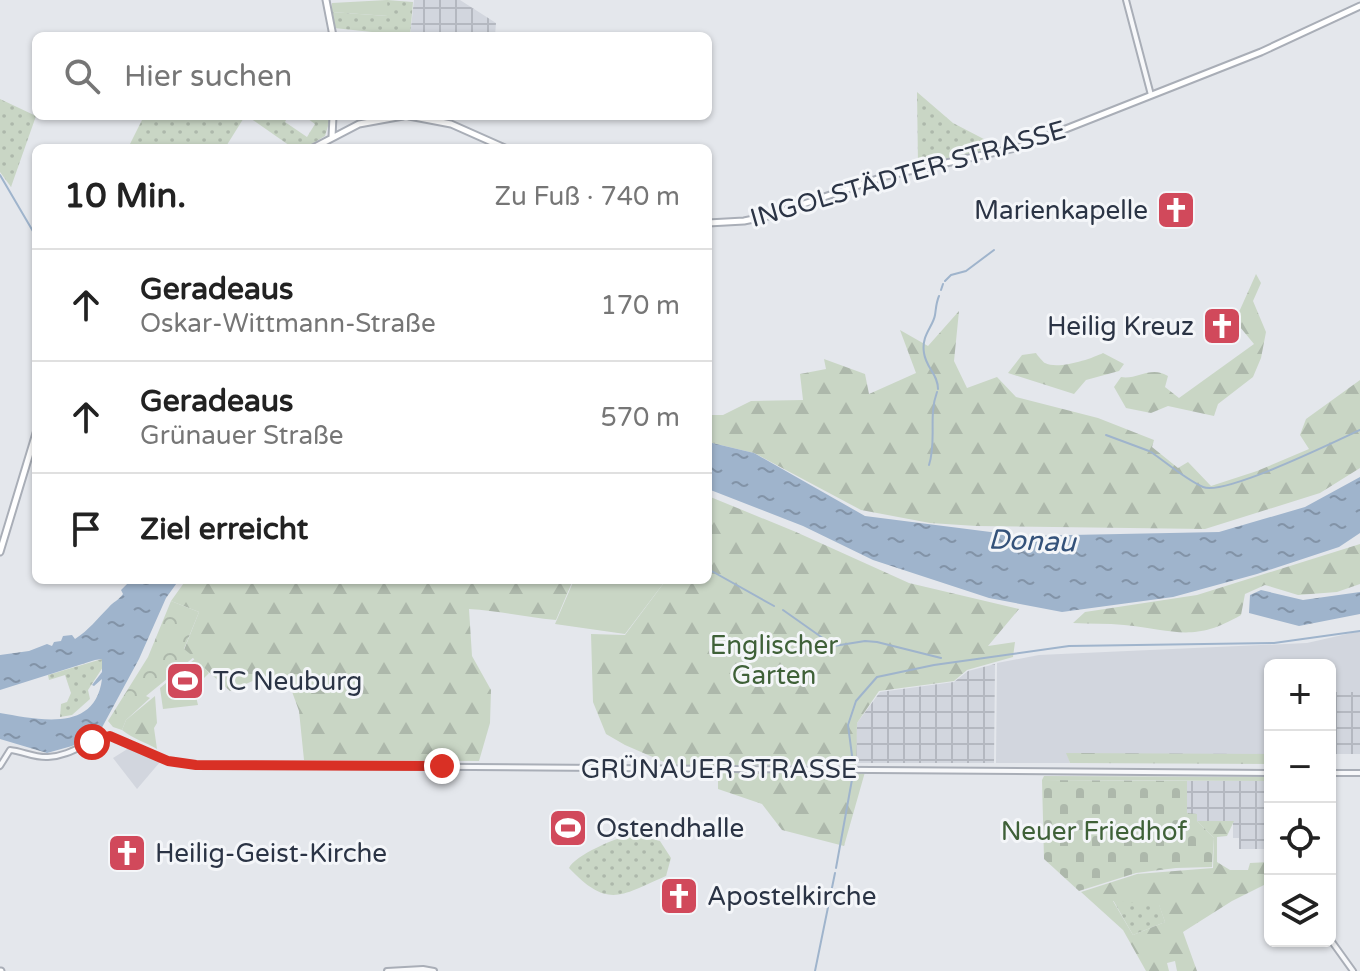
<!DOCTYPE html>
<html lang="de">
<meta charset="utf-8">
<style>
body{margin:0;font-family:"Varela Round",sans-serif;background:#f2f2f2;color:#222}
.controls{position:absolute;right:24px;bottom:24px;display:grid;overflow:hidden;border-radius:12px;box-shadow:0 2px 6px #0004}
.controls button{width:72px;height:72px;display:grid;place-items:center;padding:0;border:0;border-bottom:2px solid #e0e0e0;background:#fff;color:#222;font:40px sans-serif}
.stop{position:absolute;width:24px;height:24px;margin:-18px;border:6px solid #d93025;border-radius:50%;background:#fff}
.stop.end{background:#d93025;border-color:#fff;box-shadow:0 2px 8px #0008}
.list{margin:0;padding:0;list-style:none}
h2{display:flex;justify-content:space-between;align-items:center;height:104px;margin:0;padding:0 32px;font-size:34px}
h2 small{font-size:26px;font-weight:400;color:#767676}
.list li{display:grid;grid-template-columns:52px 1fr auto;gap:24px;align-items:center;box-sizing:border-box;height:112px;padding:0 32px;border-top:2px solid #e0e0e0}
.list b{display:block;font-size:30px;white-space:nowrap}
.list p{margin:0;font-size:26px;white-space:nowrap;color:#767676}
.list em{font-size:26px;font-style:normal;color:#767676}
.icon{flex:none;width:44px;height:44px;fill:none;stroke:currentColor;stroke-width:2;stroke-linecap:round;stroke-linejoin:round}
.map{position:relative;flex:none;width:1360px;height:971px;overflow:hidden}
.search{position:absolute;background:#fff;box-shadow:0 2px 6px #0004;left:32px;top:32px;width:680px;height:88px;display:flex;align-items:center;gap:20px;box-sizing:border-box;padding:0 28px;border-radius:12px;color:#767676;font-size:30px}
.panel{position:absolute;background:#fff;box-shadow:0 2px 6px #0004;left:32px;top:144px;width:680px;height:440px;border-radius:12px}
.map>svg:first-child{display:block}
</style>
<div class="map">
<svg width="1360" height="971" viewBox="0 0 1360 971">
<defs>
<pattern id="industrial-grid" width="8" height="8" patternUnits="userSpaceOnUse" patternTransform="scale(2)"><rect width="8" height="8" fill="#d2d6de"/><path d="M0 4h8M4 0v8" fill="none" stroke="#b4b8c0"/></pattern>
<pattern id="grass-dots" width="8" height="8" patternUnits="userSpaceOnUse" patternTransform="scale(2)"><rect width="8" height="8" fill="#c9d6c5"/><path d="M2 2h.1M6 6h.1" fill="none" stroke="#adb8ab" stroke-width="1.8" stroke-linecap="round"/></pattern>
<pattern id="forest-firs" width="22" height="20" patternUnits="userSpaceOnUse" patternTransform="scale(2)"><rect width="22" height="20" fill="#c9d6c5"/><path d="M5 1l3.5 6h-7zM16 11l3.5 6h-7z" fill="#adb8ab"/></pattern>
<pattern id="cemetery-stones" width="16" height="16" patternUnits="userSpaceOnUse" patternTransform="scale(2)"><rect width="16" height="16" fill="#c9d6c5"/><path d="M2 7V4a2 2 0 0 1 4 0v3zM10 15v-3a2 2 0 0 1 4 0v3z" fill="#adb8ab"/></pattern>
<pattern id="park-crowns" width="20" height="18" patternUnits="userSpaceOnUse" patternTransform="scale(2)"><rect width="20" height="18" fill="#c9d6c5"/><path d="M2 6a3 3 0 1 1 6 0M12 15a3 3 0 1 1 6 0" fill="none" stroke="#adb8ab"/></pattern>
<pattern id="water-ripples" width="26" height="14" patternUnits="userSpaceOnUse" patternTransform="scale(2)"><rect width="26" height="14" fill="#9fb4cc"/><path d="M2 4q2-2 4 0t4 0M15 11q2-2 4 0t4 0" fill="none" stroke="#8293a7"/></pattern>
</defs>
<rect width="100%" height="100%" fill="#e4e7ec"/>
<path fill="#d2d6de" d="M1360,631V754H1330V665H1270V754H1067L1070,763H996L997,663L1039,655L1307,643Z
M129,748L160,762L137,789L113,758Z"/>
<path fill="url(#industrial-grid)" d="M414,0H460L496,23L495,36H410Z
M995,664L994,763H856L857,723L880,692L954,682L968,671Z
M1330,692H1360V754H1330Z
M1187,781H1270V849H1239V838H1233V821H1197L1187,814Z"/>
<path fill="url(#grass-dots)" d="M387,0L413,2L410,36L334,28L331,12L387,16Z
M917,92L953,123L1003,149L918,164Z
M0,99L36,116L11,187L0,172Z
M144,116H245L225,148H136L130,144Z
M247,116H288L285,122L307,137L315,124L304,116H331L325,136L310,145L293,148Z
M102,659L103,667L88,690L90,699L72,715L60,717L61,704L67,702L71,693L65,675L49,680L48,675Z
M632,834L660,841L671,858L666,876C620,896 608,909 569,868C575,855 616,838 632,834Z
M1113,900L1159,904L1165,922L1133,935Z"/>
<path fill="url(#forest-firs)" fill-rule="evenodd" d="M1256,274L1261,283L1253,301L1266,332L1261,358L1253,377L1218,404L1214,416L1168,406L1151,413L1126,408L1114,387L1121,377C1137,380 1151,365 1168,376L1165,387L1179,398L1254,344L1240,327L1239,312Z
M959,311L954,361L967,388L997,377L1016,397L1098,418L1154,440L1152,447L1178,468L1188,462L1211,486L1257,471L1309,449L1300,435L1306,419L1360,380V468L1320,493L1205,529L976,526L930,523L861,510L754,453L708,442V415H723L751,401L803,400L800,374L826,369L824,359L865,374L869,394L916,373L900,330L928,346Z
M1036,353C1037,355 1044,363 1045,363C1058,370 1091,359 1103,353L1124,364L1119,371L1086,380L1074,394L1008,373L1022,355Z
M708,496L796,532L909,583L1019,609L988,646L1015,642L1013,657L967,670L954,681L879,691L857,723L856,765H671L625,745L606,734L593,702L591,634L625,635L666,580H708Z
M1360,544V584L1337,592L1298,595L1265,585L1245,594L1241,615C1193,643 1175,630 1124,625C1107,623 1090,624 1073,623L1085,612L1197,595Z
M186,580H573L556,620C526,617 500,611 469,609L472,656L491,690L490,723L479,761L304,760L299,711L290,686L257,679L230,691L184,650L199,612L171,601Z
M155,696L157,723L154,728L157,749C145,742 133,739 122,730L126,720Z
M1066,753L1270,754V764L1070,763Z
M718,771L865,772L844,846L782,830L762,804L718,789Z
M1044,776L1270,777V781L1042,780Z
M1197,821H1234L1227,836L1217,837V862L1230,870H1248L1250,863L1270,862V882L1232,901L1183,932L1197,971H1177L1175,961L1167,963L1169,971H1146L1123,930L1081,892L1137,874L1213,868L1214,838ZM1113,901L1159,905L1165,922L1133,935Z"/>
<path fill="url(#cemetery-stones)" d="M1042,780L1187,781V813L1197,814V821L1214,838L1212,867L1176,868L1136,873L1079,891L1044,859Z"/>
<path fill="url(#park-crowns)" d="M171,601L199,612L184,649L194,657L146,696L150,698L126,720L122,730L113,727L108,721L148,657Z"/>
<path fill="#c9d6c5" d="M387,0L388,16L331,12L332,3Z
M574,580H666L625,634L555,624Z
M196,658L209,673L194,688L198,705L163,709L160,688Z"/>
<path fill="url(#water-ripples)" d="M708,442L754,453L865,516L1021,536L1219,532L1305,507L1360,477V533L1339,547L1257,574L1173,597L1062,612L989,598L873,560L803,526L708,489Z
M131,580H179L166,598L139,659L99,733L72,746L47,753L0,739V713C37,719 95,734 102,679L94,686L92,685L102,672V659L95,660L0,690V655L29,651L47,644L52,646L54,642L61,641L63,636L72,635L75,639C89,630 97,619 109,607C113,602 119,600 123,594L121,590Z
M1261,590L1303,600L1360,592V614L1299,626L1249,613L1250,595Z"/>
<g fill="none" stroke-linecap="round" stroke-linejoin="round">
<path stroke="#9fb4cc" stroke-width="2" d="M0,175L34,233
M36,236V237
M945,281L951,275L966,271L994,250
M941,290L943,284
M938,389C938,374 926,368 924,353C921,335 933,327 935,315C936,309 936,303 939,296
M1106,435L1149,451
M1151,452C1167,463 1185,479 1203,487C1224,496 1334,442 1360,430
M929,465C937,441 928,416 937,392
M708,569L774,606
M783,610L834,646L865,641L877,642L941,658
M853,763L848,725L856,701L877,677L934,665L1069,646L1274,643L1360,631
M836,868L853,774
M815,971L835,873"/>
<defs>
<path id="tertiary" d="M1126,0L1151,95
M0,766L10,750C22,751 35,758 48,757C72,756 89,739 110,736L168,761L196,765L1270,773
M1330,773H1360
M1330,939L1353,971
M387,971L423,969L434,971"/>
<path id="secondary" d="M326,0L333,36
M409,116L451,124L505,148
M332,137L333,116
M313,148L359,124L403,116
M708,223L744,221L768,216L886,176L1020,147L1261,52L1360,6
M0,552L36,433
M0,971H1"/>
</defs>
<use href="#tertiary" stroke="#a9aeb7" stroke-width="8"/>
<use href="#secondary" stroke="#a9aeb7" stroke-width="9"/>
<use href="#tertiary" stroke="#f7f8fa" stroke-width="4"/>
<use href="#secondary" stroke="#fff" stroke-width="5"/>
</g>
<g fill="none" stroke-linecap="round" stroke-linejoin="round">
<path stroke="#d93025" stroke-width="10" d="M92,742L110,736L168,761L196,765L442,766"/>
</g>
<defs>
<symbol id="church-square" viewBox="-11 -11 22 22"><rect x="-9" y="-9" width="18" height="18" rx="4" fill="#d1495b" stroke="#f4f6f9"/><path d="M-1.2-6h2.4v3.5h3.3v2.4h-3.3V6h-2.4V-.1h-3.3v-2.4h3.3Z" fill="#fff"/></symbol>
<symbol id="stadium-square" viewBox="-11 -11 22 22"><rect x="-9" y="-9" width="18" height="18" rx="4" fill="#d1495b" stroke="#f4f6f9"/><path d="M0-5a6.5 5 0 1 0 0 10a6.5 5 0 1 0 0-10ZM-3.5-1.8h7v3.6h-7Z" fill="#fff"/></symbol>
</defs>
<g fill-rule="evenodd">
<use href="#church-square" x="1154" y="188" width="44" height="44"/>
<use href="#church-square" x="1200" y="304" width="44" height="44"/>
<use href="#stadium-square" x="163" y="659" width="44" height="44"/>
<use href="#stadium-square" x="546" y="806" width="44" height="44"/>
<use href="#church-square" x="105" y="831" width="44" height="44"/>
<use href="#church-square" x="657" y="874" width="44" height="44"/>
</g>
<g text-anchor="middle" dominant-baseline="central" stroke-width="6" stroke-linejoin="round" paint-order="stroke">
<g font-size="26" fill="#2b3445" stroke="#f4f6f9">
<text transform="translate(908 174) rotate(-16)">INGOLSTÄDTER STRASSE</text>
<text x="719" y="769">GRÜNAUER STRASSE</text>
</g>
<g font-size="26" fill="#2b3445" stroke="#f4f6f9" text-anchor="start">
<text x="1148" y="210" text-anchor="end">Marienkapelle</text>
<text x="1194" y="326" text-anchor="end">Heilig Kreuz</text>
<text x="213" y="681">TC Neuburg</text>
<text x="596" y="828">Ostendhalle</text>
<text x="155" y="853">Heilig-Geist-Kirche</text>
<text x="707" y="896">Apostelkirche</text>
</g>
<g font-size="26" fill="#3f6138" stroke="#f4f6f9">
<text x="774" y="645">Englischer<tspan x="774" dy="30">Garten</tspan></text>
<text x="1094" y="831">Neuer Friedhof</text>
</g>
<g font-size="28" font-style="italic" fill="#34527a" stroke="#f4f6f9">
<text transform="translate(1032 541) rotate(2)">Donau</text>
</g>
</g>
</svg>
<div class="controls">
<button>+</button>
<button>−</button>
<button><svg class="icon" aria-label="locate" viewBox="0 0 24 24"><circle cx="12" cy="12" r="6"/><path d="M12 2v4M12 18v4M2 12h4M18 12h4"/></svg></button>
<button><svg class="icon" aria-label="layers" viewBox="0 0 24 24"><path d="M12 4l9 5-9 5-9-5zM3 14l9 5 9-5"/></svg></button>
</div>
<div class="stop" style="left:92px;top:742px"></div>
<div class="stop end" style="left:442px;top:766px"></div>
<div class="search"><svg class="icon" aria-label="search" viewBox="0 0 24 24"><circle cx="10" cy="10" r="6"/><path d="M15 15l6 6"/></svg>Hier suchen</div>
<section class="panel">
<h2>10 Min.<small>Zu Fuß · 740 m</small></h2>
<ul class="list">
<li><svg class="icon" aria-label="ahead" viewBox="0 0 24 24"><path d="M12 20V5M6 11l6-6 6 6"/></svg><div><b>Geradeaus</b><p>Oskar-Wittmann-Straße</p></div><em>170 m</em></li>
<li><svg class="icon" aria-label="ahead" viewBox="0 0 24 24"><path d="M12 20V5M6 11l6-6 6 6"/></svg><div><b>Geradeaus</b><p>Grünauer Straße</p></div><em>570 m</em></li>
<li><svg class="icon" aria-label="arrive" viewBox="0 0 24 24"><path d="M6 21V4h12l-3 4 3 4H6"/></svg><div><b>Ziel erreicht</b></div></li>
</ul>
</section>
</div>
